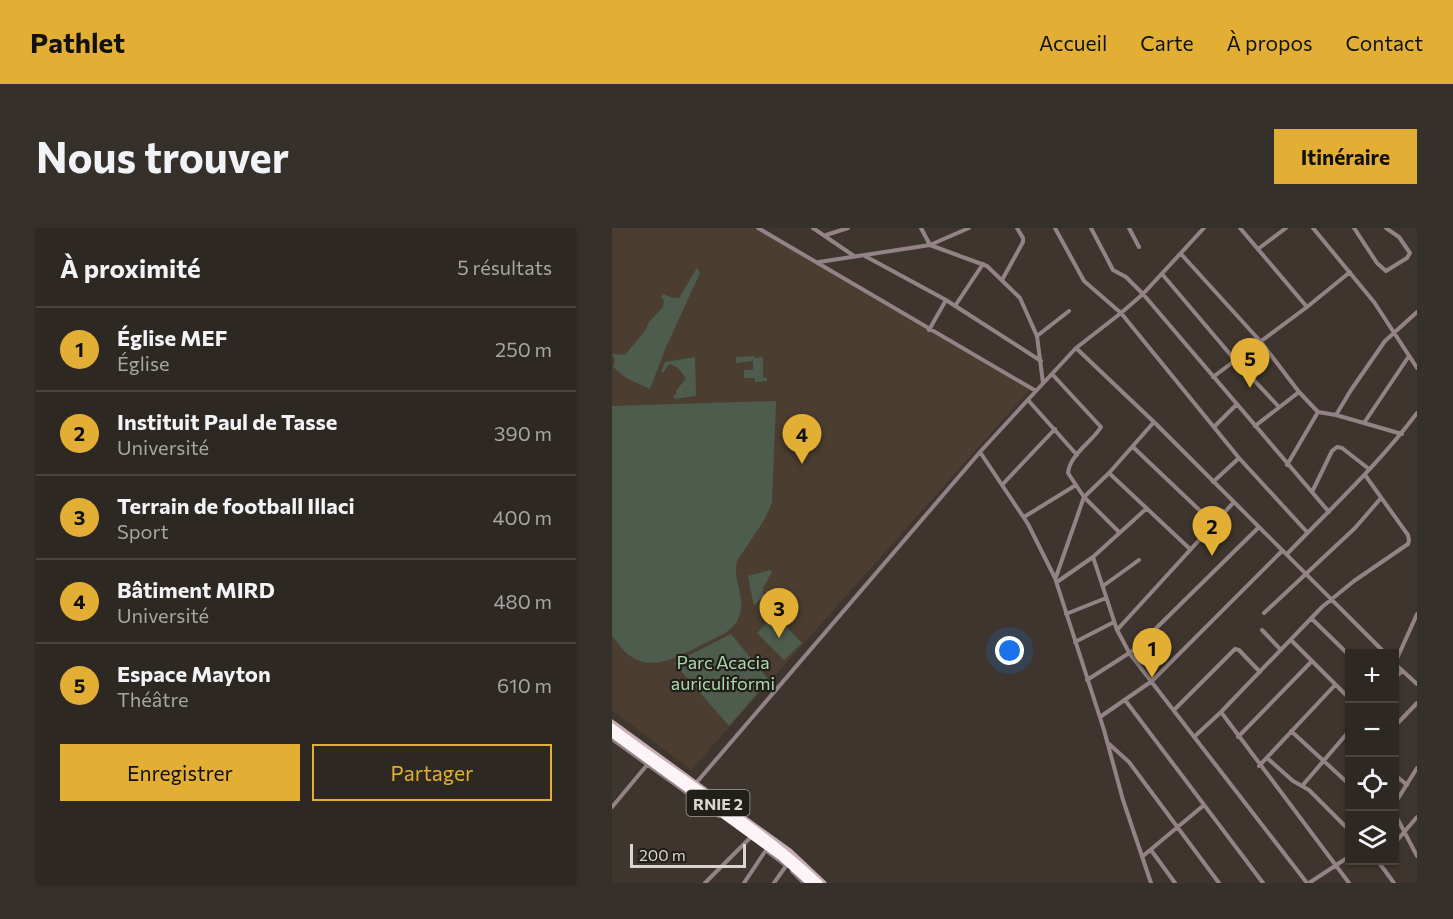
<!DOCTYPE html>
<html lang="fr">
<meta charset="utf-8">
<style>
body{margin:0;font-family:Commissioner,sans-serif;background:#36302a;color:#f1f3f6}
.controls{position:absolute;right:18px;bottom:18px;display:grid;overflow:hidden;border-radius:0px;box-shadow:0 2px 4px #0004}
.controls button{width:54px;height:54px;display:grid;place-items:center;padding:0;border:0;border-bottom:2px solid #494440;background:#2e2822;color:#f1f3f6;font:30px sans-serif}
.scale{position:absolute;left:18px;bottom:15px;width:116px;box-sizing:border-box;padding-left:6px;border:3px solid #dad5d0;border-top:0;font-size:16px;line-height:21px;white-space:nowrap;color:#dad5d0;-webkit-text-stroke:4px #221e1a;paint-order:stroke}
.you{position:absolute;left:398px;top:423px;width:21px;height:21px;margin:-15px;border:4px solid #fff;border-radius:50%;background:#1a73e8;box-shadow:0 0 0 9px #1a73e833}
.badge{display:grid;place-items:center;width:39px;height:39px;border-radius:50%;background:#e2af34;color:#111;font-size:20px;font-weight:700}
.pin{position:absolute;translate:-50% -50px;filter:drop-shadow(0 2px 3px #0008)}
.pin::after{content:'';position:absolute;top:32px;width:21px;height:18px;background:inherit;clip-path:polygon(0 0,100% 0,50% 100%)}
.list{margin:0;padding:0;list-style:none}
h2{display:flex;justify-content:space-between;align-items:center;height:78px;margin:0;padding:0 24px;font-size:26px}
h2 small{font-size:20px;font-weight:400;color:#a7a6a5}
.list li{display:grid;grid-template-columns:39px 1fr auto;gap:18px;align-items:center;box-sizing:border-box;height:84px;padding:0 24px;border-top:2px solid #494440}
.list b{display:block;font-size:22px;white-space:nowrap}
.list p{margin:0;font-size:20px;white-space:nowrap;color:#a7a6a5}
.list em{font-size:20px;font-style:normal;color:#a7a6a5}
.actions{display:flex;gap:12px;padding:18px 24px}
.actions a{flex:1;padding:14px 0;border:2px solid #e2af34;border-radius:0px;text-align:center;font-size:21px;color:#e2af34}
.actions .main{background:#e2af34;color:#111}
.icon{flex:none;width:33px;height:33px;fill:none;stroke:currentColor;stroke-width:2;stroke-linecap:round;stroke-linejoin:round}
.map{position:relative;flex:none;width:805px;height:655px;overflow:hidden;border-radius:0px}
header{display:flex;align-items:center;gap:36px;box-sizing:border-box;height:84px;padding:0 30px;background:#e2af34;color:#111}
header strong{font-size:28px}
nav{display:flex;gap:33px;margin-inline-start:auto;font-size:21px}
.intro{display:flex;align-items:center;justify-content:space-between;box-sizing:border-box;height:144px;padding:0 36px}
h1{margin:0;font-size:42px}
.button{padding:15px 27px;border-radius:0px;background:#e2af34;color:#111;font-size:21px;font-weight:700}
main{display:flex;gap:36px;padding:0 36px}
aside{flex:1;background:#2e2822;border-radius:0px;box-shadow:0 2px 4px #0004}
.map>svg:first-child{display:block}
</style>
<header>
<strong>Pathlet</strong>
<nav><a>Accueil</a><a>Carte</a><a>À propos</a><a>Contact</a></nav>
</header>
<div class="intro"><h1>Nous trouver</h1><a class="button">Itinéraire</a></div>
<main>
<aside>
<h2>À proximité<small>5 résultats</small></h2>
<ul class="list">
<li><span class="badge">1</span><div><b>Église MEF</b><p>Église</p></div><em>250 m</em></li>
<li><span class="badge">2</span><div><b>Instituit Paul de Tasse</b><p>Université</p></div><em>390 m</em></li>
<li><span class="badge">3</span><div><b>Terrain de football Illaci</b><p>Sport</p></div><em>400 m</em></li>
<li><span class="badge">4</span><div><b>Bâtiment MIRD</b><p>Université</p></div><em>480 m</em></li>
<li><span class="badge">5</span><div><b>Espace Mayton</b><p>Théâtre</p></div><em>610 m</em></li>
</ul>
<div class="actions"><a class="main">Enregistrer</a><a>Partager</a></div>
</aside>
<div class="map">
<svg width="805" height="655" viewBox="0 0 805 655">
<rect width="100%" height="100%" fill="#3e362e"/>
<path fill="#4b3e31" d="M0,0H145L418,161L79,542L0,482Z"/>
<path fill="#4d5c4d" d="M85,40L88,45L54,119L38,161L14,150L1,139L3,132L0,126L13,127L33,103L37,94L51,79L52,72L49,69L51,66L61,70H67Z
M142,128V130L151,129V149L155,150V153L143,154V150H132V142H141V133L124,135V129Z
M83,129L84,168L62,171L61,168L65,165L64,163L74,150L65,139L57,136L51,145L49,144L53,134Z
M164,173L160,274C155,290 144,304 135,318C132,323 127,328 125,334C120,352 135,371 127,389C121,404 105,409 91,416C55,435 26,450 0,407V178Z
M158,342L160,344L151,360V368L142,378L136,348Z
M163,387L190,415L172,432L145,405Z
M119,406L157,452L117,498L62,435Z"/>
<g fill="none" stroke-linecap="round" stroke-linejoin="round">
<path stroke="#938387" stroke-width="4" d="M146,0L424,163
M201,0L242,28
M309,0L318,17L375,38L408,70L425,108L431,155
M443,0L472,53L509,85L627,230L695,304
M479,0L501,42L514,49L531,66L717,284
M517,0L527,19
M628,0L695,79
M701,0L762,74L805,140
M742,0L765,35L774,43L795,30L798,25L787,9L774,0
M214,7L236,0
M646,21L674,0
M569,26L649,114L687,164L706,184L724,187L790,206
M253,28L334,72L429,133
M207,34L318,17L357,0
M550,46L623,132L667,179
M390,52L411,14V10L405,0
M343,78L371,36
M317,102L334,72
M425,108L457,83
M464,120L542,194L773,425
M440,146L489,199C480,214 458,226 456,245L472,269L507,304
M601,149L695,79L738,44
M416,172L465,227
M724,187L739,162L773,113L805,84
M752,195L797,128
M643,198L687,164
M602,199L624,177
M521,219L601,295
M368,224L416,296L443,350L492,502L511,572L539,655
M675,237L706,184
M497,245L578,321
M601,254L627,230
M390,257L443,201
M700,264L720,223L725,219L730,220L757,241
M412,289L464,257
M675,326C719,280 767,236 805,185
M481,329L505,402L518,426L695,655
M444,349L472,269L497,245L542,194
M445,354L481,329L535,280
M491,358L527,332
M652,385L743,300L769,270
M454,386L494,370
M699,390L738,428
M505,402L622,274
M650,402L669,422
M679,412L738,471
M463,414L502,394
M782,435L805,456
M783,435L805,386
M782,451L790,443
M475,452L522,422L647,299
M513,472L651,655
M562,482L623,421L627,422L648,444
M609,484L737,655
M488,489L540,453L670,323
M782,499L805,475
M679,503L738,557
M582,509L609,484L710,379L742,353L796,316L797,312L796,307L753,247
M626,509L700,433
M0,511L107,588
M497,516L517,534L607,655
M655,530L681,553L697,562L738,603
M647,538L723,457
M782,546L795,557
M84,555L368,224L424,163L464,120L509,85L531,66L592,0
M690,558L738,502
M782,577L805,540
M0,579L35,537
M782,584L805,628
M782,616L805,589
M539,622L563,655
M156,624L172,636
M531,628L592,577
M765,632L782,655
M180,643L192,655
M93,655L138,610
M132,655L154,622
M162,655L174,638
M697,655L738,628"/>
<path stroke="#c7adb4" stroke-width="5" d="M0,494L100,567
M110,574L178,623L212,655"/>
<path stroke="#fdf4f7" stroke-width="7" d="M0,499C69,551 144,596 207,655
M0,506L169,629L198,655"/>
</g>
<g text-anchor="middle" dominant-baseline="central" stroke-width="4.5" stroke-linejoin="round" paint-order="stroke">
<rect fill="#221e1a" stroke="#a39e99" stroke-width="1.5" x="74.5" y="562" width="63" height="26" rx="4.5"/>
<g font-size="16" font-weight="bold" fill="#dad5d0">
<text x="106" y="575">RNIE 2</text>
</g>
<g font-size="18" fill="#acdaad" stroke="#221e1a">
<text x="111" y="434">Parc Acacia<tspan x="111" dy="21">auriculiformi</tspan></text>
</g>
</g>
</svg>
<div class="controls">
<button>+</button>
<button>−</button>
<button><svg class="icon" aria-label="locate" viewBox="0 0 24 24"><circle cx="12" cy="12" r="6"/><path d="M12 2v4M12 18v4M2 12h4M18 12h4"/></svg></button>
<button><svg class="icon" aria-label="layers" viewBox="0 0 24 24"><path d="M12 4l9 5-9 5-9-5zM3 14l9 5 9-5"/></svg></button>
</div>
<div class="scale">200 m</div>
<div class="you"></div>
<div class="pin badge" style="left:540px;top:450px">1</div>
<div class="pin badge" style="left:600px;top:328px">2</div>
<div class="pin badge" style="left:167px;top:410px">3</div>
<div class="pin badge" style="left:190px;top:236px">4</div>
<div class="pin badge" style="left:638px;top:160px">5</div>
</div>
</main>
